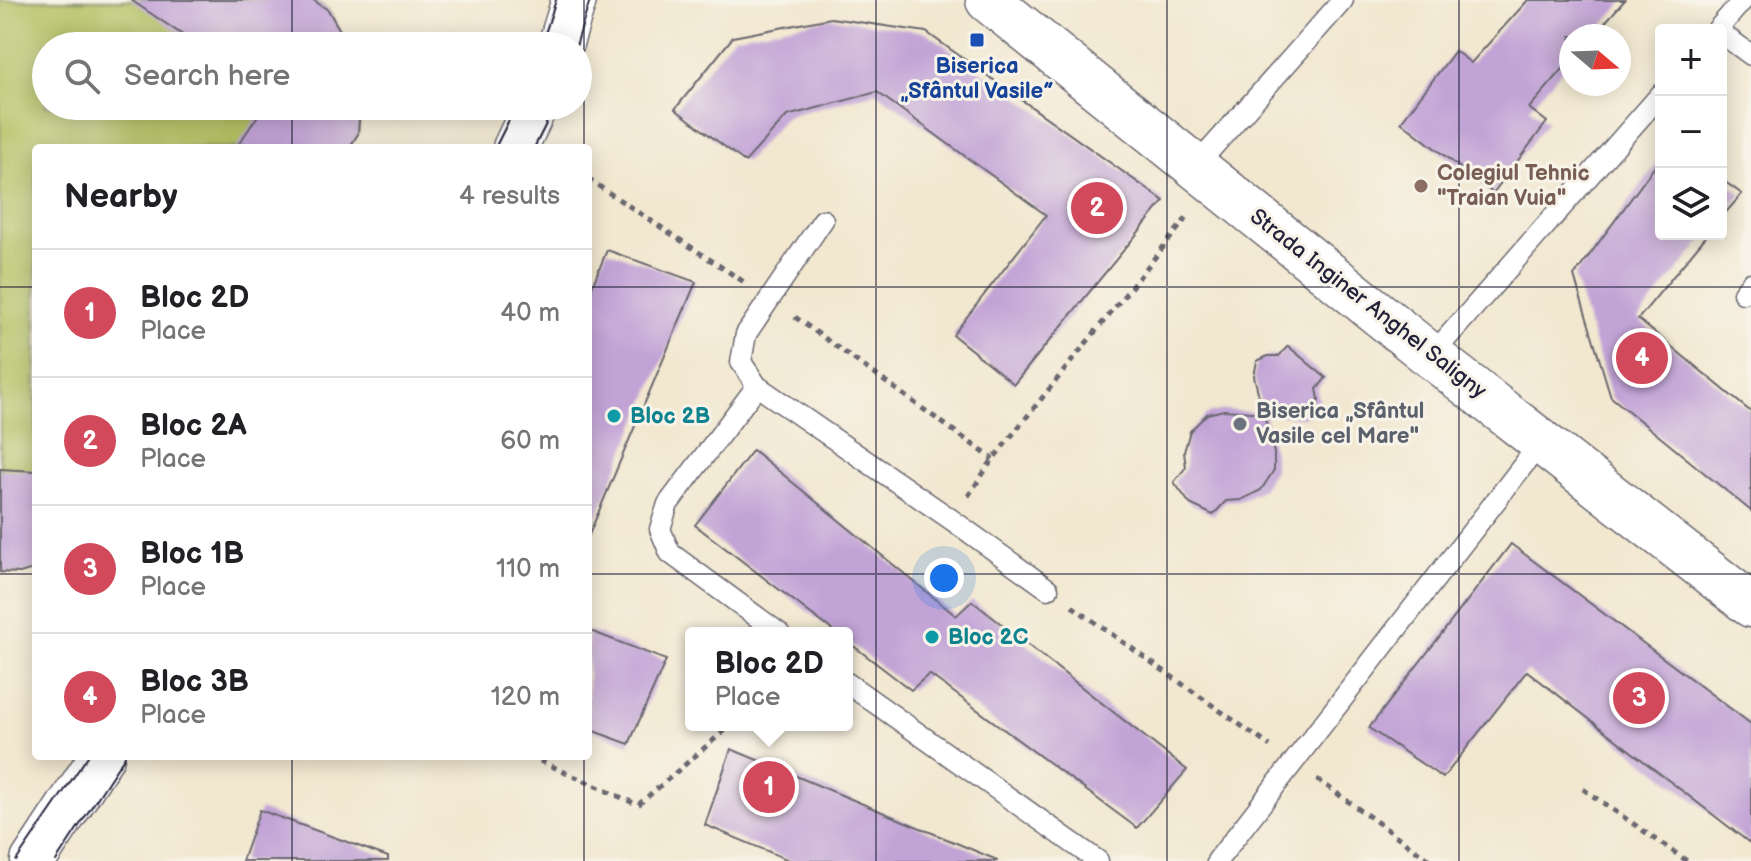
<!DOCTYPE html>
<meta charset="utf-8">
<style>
body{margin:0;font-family:"Balsamiq Sans",sans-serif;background:#f2f2f2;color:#202124}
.controls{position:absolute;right:24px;top:24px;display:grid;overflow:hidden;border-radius:8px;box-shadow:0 4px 20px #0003}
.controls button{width:72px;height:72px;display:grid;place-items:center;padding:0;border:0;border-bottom:2px solid #e0e0e0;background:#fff;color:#202124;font:40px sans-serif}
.compass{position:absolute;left:1559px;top:24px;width:72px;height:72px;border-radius:50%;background:#fff;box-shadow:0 4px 20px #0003;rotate:109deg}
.you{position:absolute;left:944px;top:578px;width:28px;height:28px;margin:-20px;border:6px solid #fff;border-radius:50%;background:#1a73e8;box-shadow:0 0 0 12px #1a73e833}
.badge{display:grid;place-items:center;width:52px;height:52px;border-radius:50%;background:#d1495b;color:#fff;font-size:26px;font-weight:700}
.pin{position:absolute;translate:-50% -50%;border:4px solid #fff;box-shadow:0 2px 8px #0006}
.popup{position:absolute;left:685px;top:627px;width:168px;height:104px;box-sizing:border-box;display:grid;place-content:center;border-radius:8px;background:#fff;filter:drop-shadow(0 2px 6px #0005);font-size:26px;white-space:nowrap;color:#757577}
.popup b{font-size:30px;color:#202124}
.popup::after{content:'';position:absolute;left:50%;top:100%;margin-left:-16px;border:16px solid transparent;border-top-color:#fff}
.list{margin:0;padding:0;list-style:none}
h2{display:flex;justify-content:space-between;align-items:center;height:104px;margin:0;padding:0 32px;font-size:34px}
h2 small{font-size:26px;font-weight:400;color:#757577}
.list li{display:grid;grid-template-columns:52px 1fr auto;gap:24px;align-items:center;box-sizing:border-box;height:128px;padding:0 32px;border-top:2px solid #e0e0e0}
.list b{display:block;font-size:30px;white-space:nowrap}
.list p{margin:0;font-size:26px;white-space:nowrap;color:#757577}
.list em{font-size:26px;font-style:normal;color:#757577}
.icon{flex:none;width:44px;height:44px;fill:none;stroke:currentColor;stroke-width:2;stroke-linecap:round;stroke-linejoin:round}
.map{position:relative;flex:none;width:1751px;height:861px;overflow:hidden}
.search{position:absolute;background:#fff;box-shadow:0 4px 20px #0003;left:32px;top:32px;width:560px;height:88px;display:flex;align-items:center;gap:20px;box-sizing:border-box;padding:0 28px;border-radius:44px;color:#757577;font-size:30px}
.panel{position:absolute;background:#fff;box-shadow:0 4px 20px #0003;left:32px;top:144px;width:560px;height:616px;border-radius:8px}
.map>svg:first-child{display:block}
</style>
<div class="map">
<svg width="1751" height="861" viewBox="0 0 1751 861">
<rect width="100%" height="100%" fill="#f7f3e8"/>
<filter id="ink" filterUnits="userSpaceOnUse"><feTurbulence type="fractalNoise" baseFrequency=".0125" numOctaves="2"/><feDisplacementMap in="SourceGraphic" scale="16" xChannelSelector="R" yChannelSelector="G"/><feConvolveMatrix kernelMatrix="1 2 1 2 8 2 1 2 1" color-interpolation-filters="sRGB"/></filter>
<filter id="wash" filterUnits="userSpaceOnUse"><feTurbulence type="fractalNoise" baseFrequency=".006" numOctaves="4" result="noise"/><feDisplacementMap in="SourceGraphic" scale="32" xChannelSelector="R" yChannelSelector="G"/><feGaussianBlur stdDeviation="1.8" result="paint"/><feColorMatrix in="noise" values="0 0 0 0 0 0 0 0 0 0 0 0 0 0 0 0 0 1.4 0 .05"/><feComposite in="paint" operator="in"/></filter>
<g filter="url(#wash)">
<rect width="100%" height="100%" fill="#f2e7cf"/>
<path fill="#b4c163" stroke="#6b724f" stroke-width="2" d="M0,0H313L328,10L349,46H46V106H360L358,134L349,148H36V567L20,573L0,572Z"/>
<g id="blocks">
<path fill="#c1a3d6" d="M131,0H313L328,10L349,46H199Z
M1528,0H1625L1593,36H1571V60L1529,108L1547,122L1493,193L1401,122L1455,51L1471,63Z
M831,18L926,32L1164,201L1014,384L953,335L1046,215L877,92L787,116L745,162L675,109L733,37Z
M258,106H360L358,134L349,148H236L259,114Z
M1661,158V234H1708L1638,319L1751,412V511L1611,397L1574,276Z
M1721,179L1742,194L1721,218Z
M607,250L696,282L588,537V296Z
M1288,346L1326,378L1317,389L1319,399L1317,411L1303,417L1264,414L1274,453V470L1261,490L1241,500L1226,501L1213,515L1190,504L1174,482L1186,467L1184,452L1190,431L1207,414L1224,410L1263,413L1254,376L1257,361L1268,356H1279Z
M753,450L956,616L972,601L1187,770L1137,828L929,674L911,690L847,641V633H836L695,525Z
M0,469L36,471V568L20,573L0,572Z
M1511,544L1751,724V844L1527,671L1443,778L1369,728Z
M588,630L666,660L629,744L588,729Z
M731,749L997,860V861H791L705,825Z
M260,810L388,857V861H242Z"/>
</g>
</g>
<g filter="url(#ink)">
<use href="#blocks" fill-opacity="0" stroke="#6b676f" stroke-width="2"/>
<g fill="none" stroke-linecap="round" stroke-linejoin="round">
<defs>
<path id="service" d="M1717,30L1743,0
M1721,33L1751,55
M1195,167L1343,0
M1743,293L1751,283
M1431,356L1661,94
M757,386L952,520L1048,589
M779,633L670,553L660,529L668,504L757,386L741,362L746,334L823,220
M847,683L1098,861
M1217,861L1542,441"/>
<path id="tertiary" d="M988,0L1431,356L1751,605
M560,46L574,0
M515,148L535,106
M33,861L102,756"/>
</defs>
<use href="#service" stroke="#6b676f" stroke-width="23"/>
<use href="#tertiary" stroke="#6b676f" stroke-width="47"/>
<path stroke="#6b676f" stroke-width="5" stroke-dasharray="6 6" stroke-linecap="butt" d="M588,179L744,282
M795,317L993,459
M968,496L993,459L1189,215
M1072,606L1270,746
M529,756L638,805L731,725
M1317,779L1431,861
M1583,789L1687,861"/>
<use href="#service" stroke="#fff" stroke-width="20"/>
<use href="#tertiary" stroke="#fff" stroke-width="44"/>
<path stroke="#22223b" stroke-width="2" d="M541,46L556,0
M576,46L590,0
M495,148L516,106
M534,148L555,106
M16,861L88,756
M56,861L125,756"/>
</g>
</g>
<path fill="none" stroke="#22223b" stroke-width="2" stroke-opacity="0.55" d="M292,0V46M584,0V148M876,0V861M1167,0V861M1459,0V861M292,106V148M0,287H36M588,287H1751M0,574H36M588,574H1751M292,756V861M584,756V861"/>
<rect fill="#1a4fb4" stroke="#f7f3e8" stroke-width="3" x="969" y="32" width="16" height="16" rx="4"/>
<circle fill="#8d6e63" stroke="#f7f3e8" stroke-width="3" cx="1421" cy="186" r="8"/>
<g fill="#0f9aa8" stroke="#f7f3e8" stroke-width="3">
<circle cx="614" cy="416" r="8"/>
<circle cx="932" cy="637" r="8"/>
</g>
<circle fill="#6b7280" stroke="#f7f3e8" stroke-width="3" cx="1240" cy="424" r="8"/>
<g text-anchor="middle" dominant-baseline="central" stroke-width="6" stroke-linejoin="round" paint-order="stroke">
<g font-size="22" font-weight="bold" fill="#164399" stroke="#f7f3e8">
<text x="977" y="66">Biserica<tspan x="977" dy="25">„Sfântul Vasile”</tspan></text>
</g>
<g font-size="22" font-weight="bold" fill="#785e54" stroke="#f7f3e8" text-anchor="start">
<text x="1437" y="173">Colegiul Tehnic<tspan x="1437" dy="25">"Traian Vuia"</tspan></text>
</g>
<g font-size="22" fill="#22223b" stroke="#f7f3e8">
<text transform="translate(1368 304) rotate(38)">Strada Inginer Anghel Saligny</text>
</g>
<g font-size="22" font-weight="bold" fill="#5b616d" stroke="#f7f3e8" text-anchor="start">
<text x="1256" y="411">Biserica „Sfântul<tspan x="1256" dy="25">Vasile cel Mare"</tspan></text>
</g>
<g font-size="22" font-weight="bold" fill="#0d838f" stroke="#f7f3e8" text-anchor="start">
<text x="630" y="416">Bloc 2B</text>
<text x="948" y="637">Bloc 2C</text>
</g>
</g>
</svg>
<div class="controls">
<button>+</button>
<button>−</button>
<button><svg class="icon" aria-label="layers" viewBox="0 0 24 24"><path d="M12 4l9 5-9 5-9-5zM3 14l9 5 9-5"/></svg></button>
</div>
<svg class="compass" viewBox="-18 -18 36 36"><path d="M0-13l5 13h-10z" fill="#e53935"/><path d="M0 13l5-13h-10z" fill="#757577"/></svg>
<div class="you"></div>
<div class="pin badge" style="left:769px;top:787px">1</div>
<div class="popup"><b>Bloc 2D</b>Place</div>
<div class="pin badge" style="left:1097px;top:208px">2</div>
<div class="pin badge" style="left:1639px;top:698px">3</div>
<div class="pin badge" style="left:1642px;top:358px">4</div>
<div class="search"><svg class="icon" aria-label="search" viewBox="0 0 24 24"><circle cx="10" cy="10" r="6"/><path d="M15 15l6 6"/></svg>Search here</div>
<section class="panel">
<h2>Nearby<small>4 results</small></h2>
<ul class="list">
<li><span class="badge">1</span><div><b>Bloc 2D</b><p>Place</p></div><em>40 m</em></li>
<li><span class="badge">2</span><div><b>Bloc 2A</b><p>Place</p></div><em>60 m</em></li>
<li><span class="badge">3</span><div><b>Bloc 1B</b><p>Place</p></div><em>110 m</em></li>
<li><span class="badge">4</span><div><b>Bloc 3B</b><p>Place</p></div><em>120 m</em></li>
</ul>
</section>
</div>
